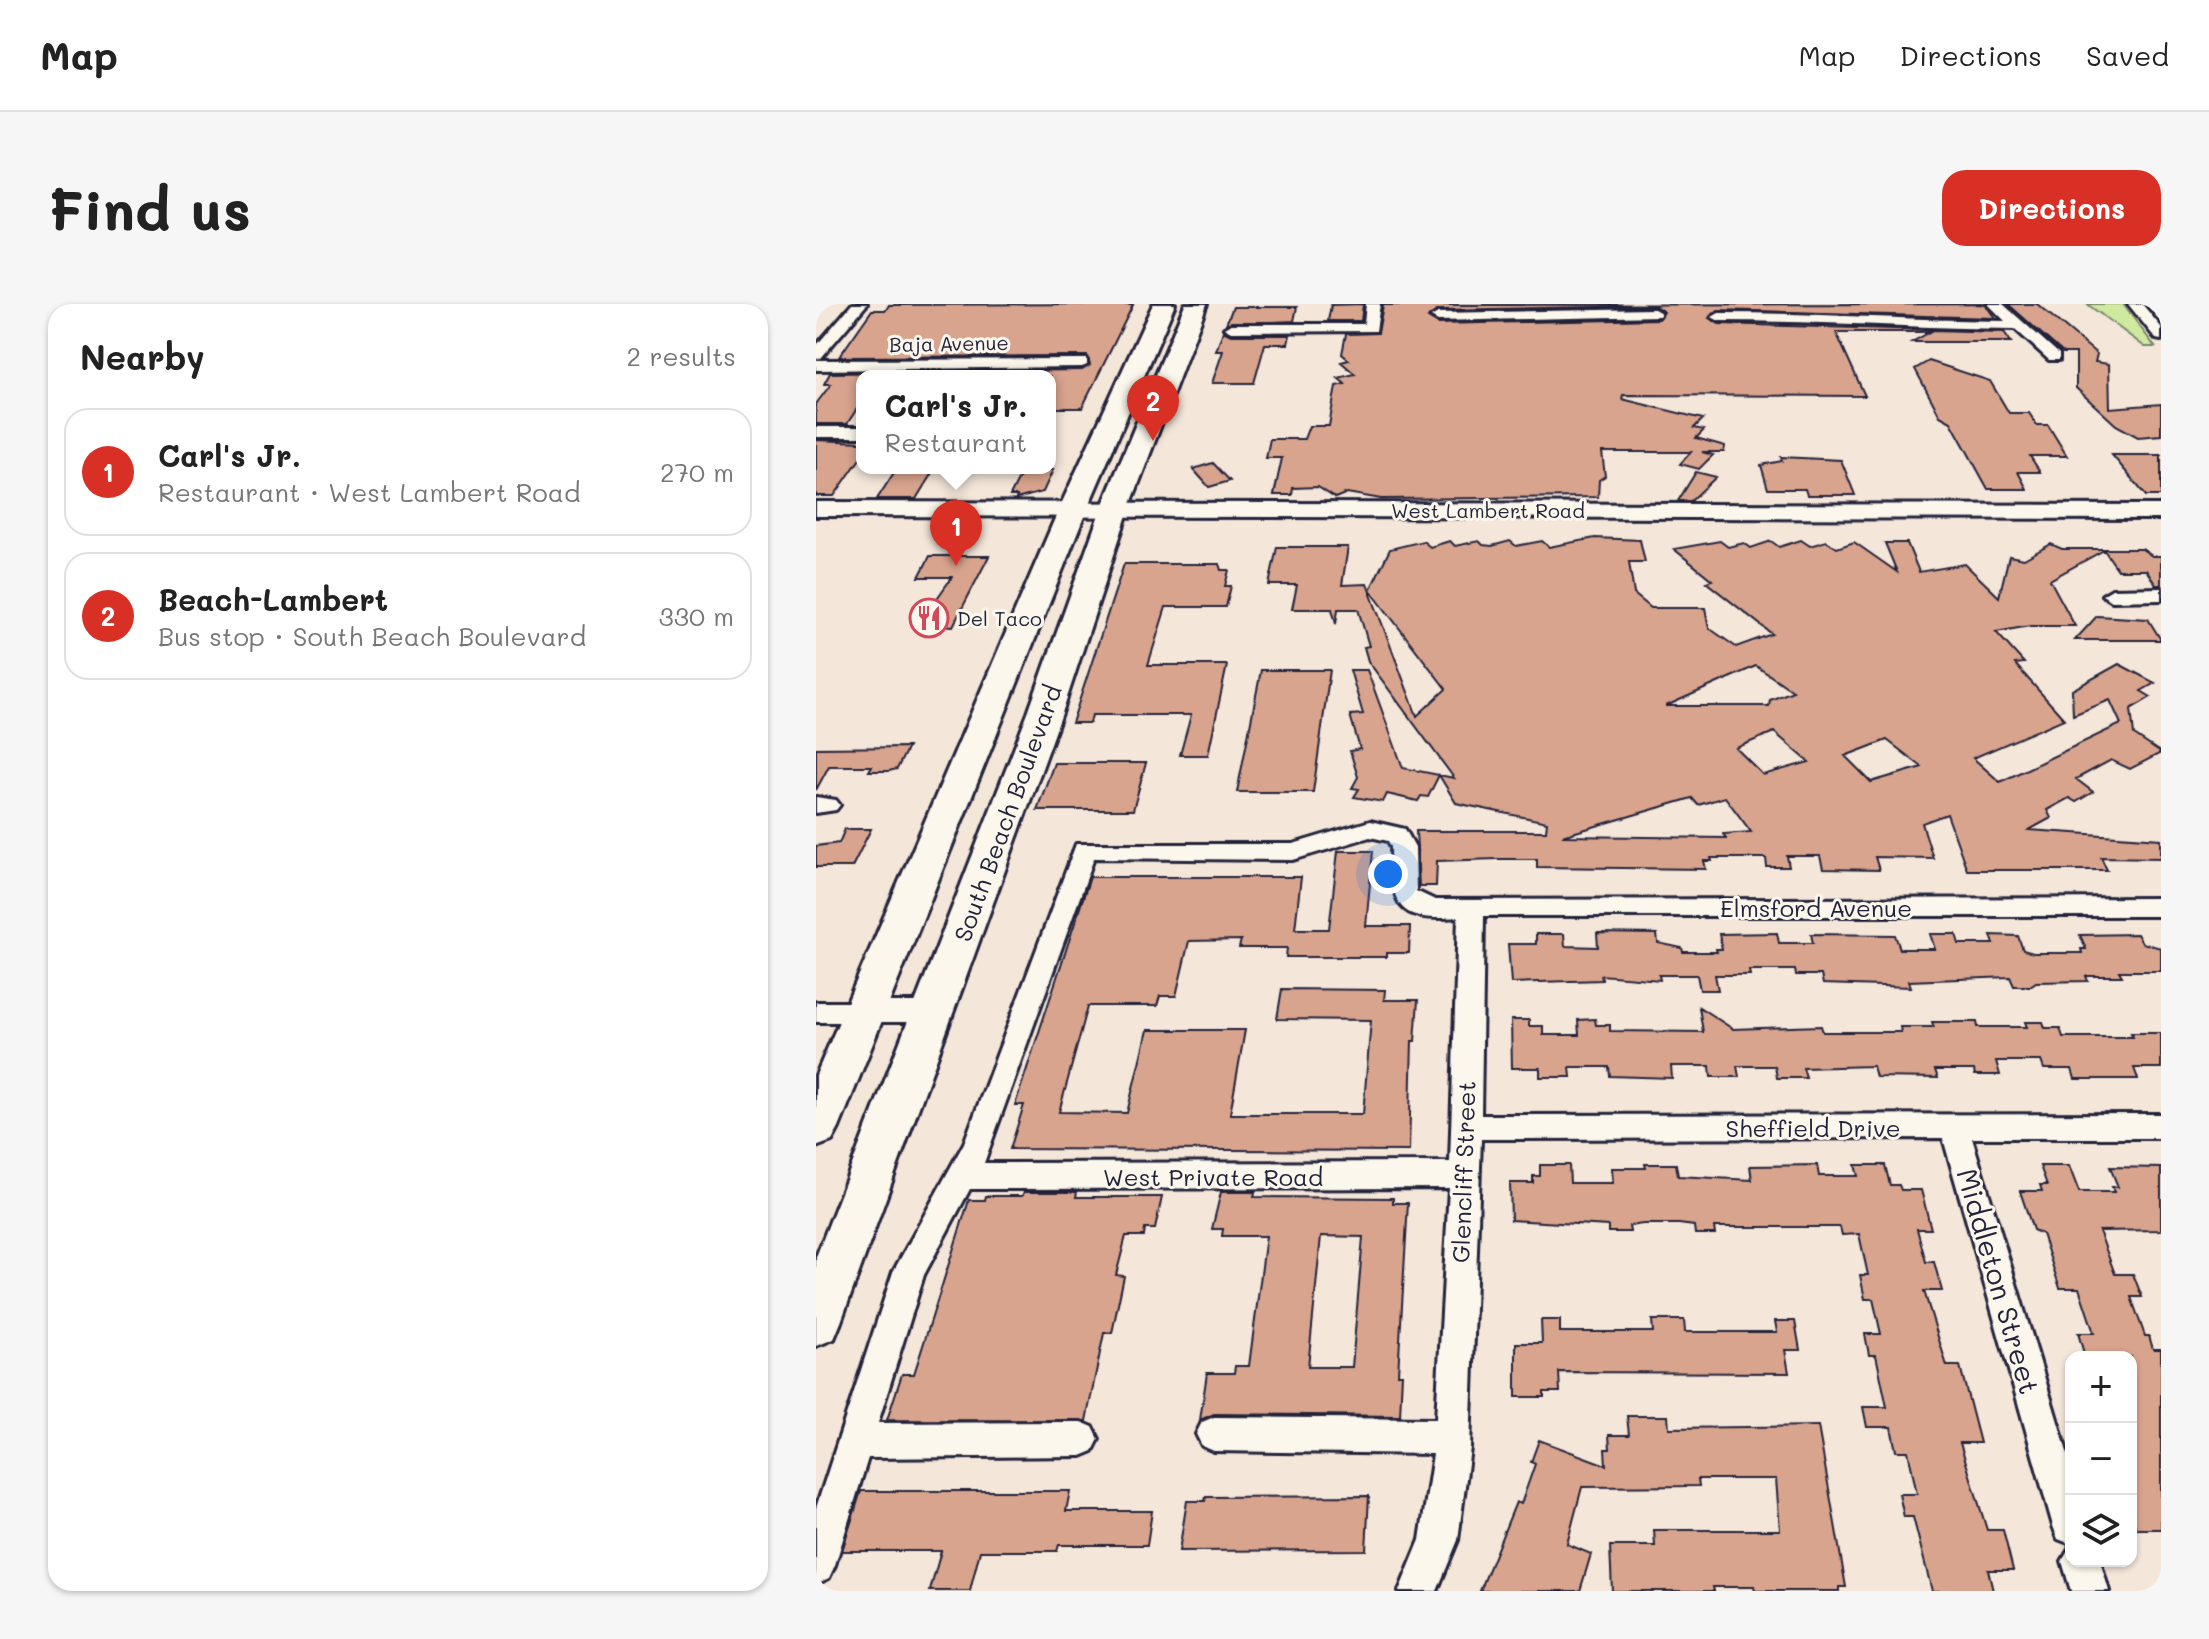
<!DOCTYPE html>
<meta charset="utf-8">
<style>
body{margin:0;font-family:Mali,sans-serif;background:#f6f6f6;color:#222}
.controls{position:absolute;right:24px;bottom:24px;display:grid;overflow:hidden;border-radius:16px;box-shadow:0 2px 6px #0004}
.controls button{width:72px;height:72px;display:grid;place-items:center;padding:0;border:0;border-bottom:2px solid #e0e0e0;background:#fff;color:#222;font:40px sans-serif}
.you{position:absolute;left:572px;top:570px;width:28px;height:28px;margin:-20px;border:6px solid #fff;border-radius:50%;background:#1a73e8;box-shadow:0 0 0 12px #1a73e833}
.badge{display:grid;place-items:center;width:52px;height:52px;border-radius:50%;background:#d93025;color:#fff;font-size:26px;font-weight:700}
.pin{position:absolute;translate:-50% -66px;filter:drop-shadow(0 2px 4px #0008)}
.pin::after{content:'';position:absolute;top:42px;width:28px;height:24px;background:inherit;clip-path:polygon(0 0,100% 0,50% 100%)}
.popup{position:absolute;left:40px;top:66px;width:200px;height:104px;box-sizing:border-box;display:grid;place-content:center;border-radius:16px;background:#fff;filter:drop-shadow(0 2px 6px #0005);font-size:26px;white-space:nowrap;color:#767676}
.popup b{font-size:30px;color:#222}
.popup::after{content:'';position:absolute;left:50%;top:100%;margin-left:-16px;border:16px solid transparent;border-top-color:#fff}
.list{margin:0;padding:0;list-style:none}
h2{display:flex;justify-content:space-between;align-items:center;height:104px;margin:0;padding:0 32px;font-size:34px}
h2 small{font-size:26px;font-weight:400;color:#767676}
.list li{display:grid;grid-template-columns:52px 1fr auto;gap:24px;align-items:center;box-sizing:border-box;height:128px;margin:0 16px 16px;padding:0 16px;border:2px solid #e0e0e0;border-radius:24px}
.list b{display:block;font-size:30px;white-space:nowrap}
.list p{margin:0;font-size:26px;white-space:nowrap;color:#767676}
.list em{font-size:26px;font-style:normal;color:#767676}
.icon{flex:none;width:44px;height:44px;fill:none;stroke:currentColor;stroke-width:2;stroke-linecap:round;stroke-linejoin:round}
.map{position:relative;flex:none;width:1345px;height:1287px;overflow:hidden;border-radius:24px}
header{display:flex;align-items:center;gap:48px;box-sizing:border-box;height:112px;padding:0 40px;background:#fff;border-bottom:2px solid #e0e0e0}
header strong{font-size:38px}
nav{display:flex;gap:44px;margin-inline-start:auto;font-size:28px}
.intro{display:flex;align-items:center;justify-content:space-between;box-sizing:border-box;height:192px;padding:0 48px}
h1{margin:0;font-size:56px}
.button{padding:20px 36px;border-radius:24px;background:#d93025;color:#fff;font-size:28px;font-weight:700}
main{display:flex;gap:48px;padding:0 48px}
aside{flex:1;background:#fff;border-radius:24px;box-shadow:0 2px 6px #0004}
.map>svg:first-child{display:block}
</style>
<header>
<strong>Map</strong>
<nav><a>Map</a><a>Directions</a><a>Saved</a></nav>
</header>
<div class="intro"><h1>Find us</h1><a class="button">Directions</a></div>
<main>
<aside>
<h2>Nearby<small>2 results</small></h2>
<ul class="list">
<li><span class="badge">1</span><div><b>Carl's Jr.</b><p>Restaurant · West Lambert Road</p></div><em>270 m</em></li>
<li><span class="badge">2</span><div><b>Beach-Lambert</b><p>Bus stop · South Beach Boulevard</p></div><em>330 m</em></li>
</ul>
</aside>
<div class="map">
<svg width="1345" height="1287" viewBox="0 0 1345 1287">
<rect width="100%" height="100%" fill="#f4e6d9"/>
<filter id="ink" filterUnits="userSpaceOnUse"><feTurbulence type="fractalNoise" baseFrequency=".0125" numOctaves="2"/><feDisplacementMap in="SourceGraphic" scale="16" xChannelSelector="R" yChannelSelector="G"/><feConvolveMatrix kernelMatrix="1 2 1 2 8 2 1 2 1" color-interpolation-filters="sRGB"/></filter>
<g filter="url(#ink)">
<path fill="#cfe99f" stroke="#78866d" stroke-width="2" d="M1271,0H1307L1339,43H1329Z"/>
<path fill="#d9a48e" stroke="#22223b" stroke-width="2" fill-rule="evenodd" d="M1169,0L1179,14L902,6L893,14L903,20L1188,28L1195,38H1096L1114,28H1020L1049,92L807,91L806,95L887,115L878,124L888,126L880,134L909,142L908,148H886L897,151L883,165L864,160L875,148H786L789,172L783,176L782,193L565,195L531,189L519,194L502,183L477,184L476,191H458L466,154H450L454,135H488L493,122H513L520,82L529,80L522,74L539,70L525,58L533,56L526,50L530,30L562,29L567,1ZM839,2L848,8L843,15L622,20L612,14L622,6Z
M1192,0H1221L1281,50L1279,58L1293,60L1294,104L1345,100V131L1322,133L1300,121L1260,84V49H1247Z
M73,1L292,0L317,1L266,104H234V72H46V97L31,120H0V100L15,80H8L14,69L266,66L274,61L271,52L23,53L56,6H70Z
M515,1L547,0L545,17H512Z
M417,3H481L478,17L410,20Z
M407,27L415,31H474L472,40H449L438,79H396L407,47H400Z
M1113,57L1174,77L1193,109H1213L1221,121H1232L1251,152H1214L1224,168H1202L1211,185H1172L1135,118L1124,112L1099,65Z
M0,136L46,138V152L18,192H0Z
M1296,151H1345V192H1330Z
M965,153L1025,156L1039,191H991L989,185H952L945,161L966,157Z
M397,159L414,177L393,183L377,165Z
M81,164H119L100,195H61Z
M207,166H237L227,188L200,195L201,192H194Z
M880,168L900,173L875,197H862Z
M779,234L824,236L829,258H813L818,290L835,304H889L893,324L920,343L956,330L890,278L896,276L858,245L904,237L912,243L928,239L935,244L955,237L963,243L985,236L994,242L1010,237L1021,244L1038,238L1081,268L1069,239H1091L1103,268L1149,260L1183,293L1193,252L1208,255L1235,240L1246,245H1326L1336,252H1345V281H1340L1330,266H1302L1288,246L1234,276L1259,322H1214L1180,328L1208,359L1199,360L1248,415L1157,454L1184,478L1305,420L1294,396L1257,411L1256,386L1303,360L1339,379L1325,387L1335,393L1315,405L1318,431L1345,449L1314,465L1295,456L1260,475L1277,488L1260,498L1253,494L1231,506L1235,514L1213,526L1345,535V554L1285,553L1291,566H1151L1131,510L1106,519L1117,554L1059,553L1063,566L1007,565L1004,552H971L973,563H951L950,554H895L896,557H888L890,565L721,563V555H681L621,557L620,582H603L600,527H730L731,518L640,499L623,471L612,493L605,492L602,497L571,490L567,498L538,493L543,485L536,484L542,473L534,447L544,445L534,411L547,410L534,366H551L587,464L638,474L552,357L548,343L553,342L542,305H522L520,320L516,305H476L481,281H453L461,243H532L526,281L551,280L601,412L630,385L554,286L574,245L607,237L614,243L634,237L639,242L663,237L667,241L676,242L694,237L700,242L726,237L733,243ZM940,362L977,387L954,396L953,402H850ZM958,428L993,458L947,471L920,444ZM1071,436L1106,463L1055,478L1029,452ZM909,493L935,528L907,530L910,534L746,532L876,494L882,501Z
M114,252H173L137,322L103,320L136,273H103Z
M308,260H403L405,266H413L409,282H415L410,303H350L332,361H411L392,451H364L375,411H276L274,419H256Z
M1281,312L1332,315L1345,336H1259Z
M445,366H514L497,488H421Z
M92,443L81,465L73,467H53L56,462H13L0,486V444Z
M238,459H330L317,506H221Z
M29,525H55L36,563H0V542L23,539Z
M522,547H557L550,622H594L593,649H571V653H470L471,644H423L425,636L373,637L360,692H344L341,702H272L243,808L311,809L331,726H429L414,810H547L555,716L461,715L466,685L569,686L568,696H602L599,737H596L593,847L194,845L208,801H199L274,573H485L479,625H513Z
M781,629L841,630L842,639L866,644L867,648H901L900,645H906L903,630L961,629L963,639H997L995,630L1079,631L1084,645H1119L1114,630H1140L1143,640H1178L1175,631L1202,632L1207,646L1217,649H1266L1265,645H1270L1264,631L1321,630L1326,639L1345,644V667H1303L1306,672H1270L1272,677L1220,678L1214,682H1198L1194,673L1093,677L1095,683L1007,680L1005,671H980L979,666H933L934,671H899L902,686H884L881,671H843L844,676L785,671L786,676L695,679L692,640H720V630H748L749,642L782,643Z
M883,703L917,725L1005,722L1007,728H1085L1084,723H1118L1116,718H1161L1162,723H1211L1209,718H1227L1229,724H1244L1247,733H1317L1315,729H1345V764H1318L1322,775H1259L1256,765H1228L1225,757H1180L1184,771H1159L1158,766H1119L1122,774L1060,773L1057,762L987,764L990,774H961L959,762H921L923,773H895L894,762H855L856,774L794,772L793,763H754L755,773H724V764H696L695,716H713V722H727V731H763L762,716L779,715L780,721H794V727L887,728Z
M829,860H860L862,872L936,876L934,862L1001,861L1003,872H1042L1039,861H1069L1074,881H1083L1085,886H1105L1115,925H1101L1110,958H1118L1126,987H1108L1131,1062H1144L1164,1139H1144L1171,1226H1187L1197,1266H1172L1177,1287H1116L1097,1213H1088L1083,1190H1101L1092,1147H1080L1075,1123H1051L1047,1103H1071L1060,1051H1053L1049,1030H1065L1057,995H1049L1044,971H1052L1043,930L1026,931L1024,923H898L899,930H879L878,922L863,920H827L813,922L814,928H792V922L695,916L694,879H717V872H724V861H753L754,879H797L796,864H830Z
M1224,862H1253L1263,888H1298L1296,883H1302L1294,863L1345,864V926L1283,927L1299,970H1317L1326,993H1315L1329,1032H1333L1337,1045H1345V1225H1320L1315,1209V1053H1269L1262,1029H1278L1263,984H1244L1226,930L1217,926L1204,887H1226L1224,881H1231Z
M208,888H261L260,893H346L339,925H329L328,932H310L300,971L308,972L296,1029H288L270,1117L71,1116L86,1070H98L153,896H169L170,892H206Z
M405,888H439L438,893L577,894V899H592L582,1070H586L584,1112L398,1110L384,1116L391,1069H418L419,1062H433L450,932H406L407,925H396ZM505,932L547,933L536,1063H492Z
M725,1016H744V1028H837L836,1016H868L869,1028H961L959,1017H979L984,1046H969L973,1069L743,1068L744,1088H728V1093H700V1039H726Z
M811,1112H852L853,1124L1002,1122L1030,1283H1023V1287H939L938,1283H897L898,1287H796L794,1242H839L838,1226H964L960,1175H882L883,1182L766,1183L751,1240L775,1250L764,1287H664L700,1198L705,1200L719,1160L715,1158L723,1136L790,1161L789,1145H794L793,1131H813Z
M45,1187H254L250,1207H336L331,1241H243L241,1247H164L154,1287H114L125,1247H26Z
M553,1192L550,1246L363,1247L371,1197H389L390,1193Z"/>
<g fill="none" stroke-linecap="round" stroke-linejoin="round">
<defs>
<path id="street" d="M36,0H51L5,54L0,55V42Z
M550,0H564L560,27L415,28L408,24L415,20H548Z
M1172,0H1187L1243,50V56H1233L1199,25C1100,24 1002,17 903,17L896,13L903,9C999,9 1093,16 1189,17Z
M1312,0H1326L1345,23V36L1340,35Z
M838,5L845,9L843,12L622,17L615,13L622,9Z
M271,55V61L266,63L0,66V56Z
M0,123H46V133H0Z
M1345,284V296L1296,297L1286,291L1296,285Z
M0,493L20,496L24,501L20,506L0,509Z
M554,517L589,525L599,543L600,587L619,596L1345,594V612H668L665,811L1345,810V834H1156L1255,1161V1240L1242,1235L1237,1222L1127,834L665,835L654,1144L642,1236L621,1287H583L604,1236L617,1150L398,1147L386,1142L380,1130L386,1118L398,1113L620,1115L633,884L154,885L108,971L62,1119L265,1118L277,1123L283,1135L277,1147L265,1152L52,1154L19,1261L13,1274L0,1280V1204L77,968L148,839L260,540H477ZM554,533L572,537L575,543C576,598 577,619 642,613L634,858L168,859L278,554L477,556Z
M0,698H118L128,701L132,708L128,715L118,718H0Z
M1255,1242V1257H1284L1293,1287H1255L1246,1257Z"/>
<path id="secondary" d="M0,198L1345,201V215L0,212Z"/>
<path id="primary" d="M337,0H359L271,205L23,824L16,837L0,843V771L243,205Z
M369,0H391L313,205L246,409L25,1018L18,1035L0,1042V953L212,409L285,205Z"/>
</defs>
<use href="#street" stroke="#22223b" stroke-width="6"/>
<use href="#secondary" stroke="#22223b" stroke-width="6"/>
<use href="#primary" stroke="#22223b" stroke-width="6"/>
<use href="#street" fill="#fbf7ec" fill-rule="evenodd"/>
<use href="#secondary" fill="#fbf7ec" fill-rule="evenodd"/>
<use href="#primary" fill="#fbf7ec" fill-rule="evenodd"/>
</g>
</g>
<defs>
<symbol id="restaurant-ring" viewBox="-11 -11 22 22"><circle r="9.5" fill="#fbf7ec" stroke="#d1495b" stroke-width="1.5"/><path d="M-5-6h1v4h1v-4h1v4h1v-4h1v5L-1.5 .5V6h-2V.5L-5-1ZM5-6V6H3V1.5H1.5Q1.5-4 5-6Z" fill="#d1495b"/></symbol>
</defs>
<g fill-rule="evenodd">
<use href="#restaurant-ring" x="91" y="292" width="44" height="44"/>
</g>
<g text-anchor="middle" dominant-baseline="central" stroke-width="6" stroke-linejoin="round" paint-order="stroke">
<g font-size="20" fill="#22223b" stroke="#fbf7ec">
<text transform="translate(133 39) rotate(-1)">Baja Avenue</text>
<text x="672" y="206">West Lambert Road</text>
</g>
<g font-size="20" fill="#22223b" stroke="#fbf7ec" text-anchor="start">
<text x="141" y="314">Del Taco</text>
</g>
<g font-size="24" fill="#22223b" stroke="#fbf7ec">
<text transform="translate(191 509) rotate(-70)">South Beach Boulevard</text>
<text x="1000" y="603">Elmsford Avenue</text>
<text x="997" y="823">Sheffield Drive</text>
<text transform="translate(647 868) rotate(-88)">Glencliff Street</text>
<text x="397" y="872">West Private Road</text>
</g>
<g font-size="28" fill="#22223b" stroke="#fbf7ec">
<text transform="translate(1183 977) rotate(74)">Middleton Street</text>
</g>
</g>
</svg>
<div class="controls">
<button>+</button>
<button>−</button>
<button><svg class="icon" aria-label="layers" viewBox="0 0 24 24"><path d="M12 4l9 5-9 5-9-5zM3 14l9 5 9-5"/></svg></button>
</div>
<div class="you"></div>
<div class="pin badge" style="left:140px;top:262px">1</div>
<div class="popup"><b>Carl's Jr.</b>Restaurant</div>
<div class="pin badge" style="left:337px;top:137px">2</div>
</div>
</main>
